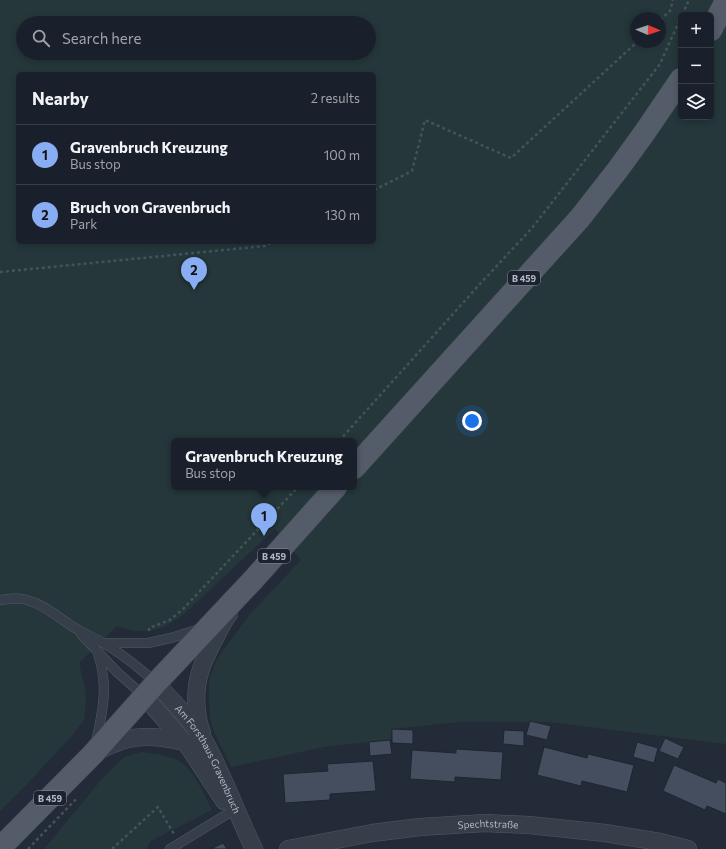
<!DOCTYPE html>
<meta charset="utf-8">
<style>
body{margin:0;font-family:Commissioner,sans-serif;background:#232833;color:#f1f3f6}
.controls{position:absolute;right:12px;top:12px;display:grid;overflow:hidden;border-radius:6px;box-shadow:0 2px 6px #0003}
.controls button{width:36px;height:36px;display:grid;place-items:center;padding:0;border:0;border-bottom:1px solid #383e47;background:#1a202b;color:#f1f3f6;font:20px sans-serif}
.compass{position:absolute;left:630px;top:12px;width:36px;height:36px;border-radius:50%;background:#1a202b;box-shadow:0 2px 6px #0003;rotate:92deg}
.you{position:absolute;left:472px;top:421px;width:14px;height:14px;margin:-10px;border:3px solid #fff;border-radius:50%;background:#1a73e8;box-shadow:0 0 0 6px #1a73e833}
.badge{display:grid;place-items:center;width:26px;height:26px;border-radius:50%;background:#89adf3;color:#111;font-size:13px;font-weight:700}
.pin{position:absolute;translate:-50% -33px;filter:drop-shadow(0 1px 2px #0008)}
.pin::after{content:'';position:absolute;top:21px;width:14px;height:12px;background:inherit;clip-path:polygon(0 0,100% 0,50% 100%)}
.popup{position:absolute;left:171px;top:438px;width:186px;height:52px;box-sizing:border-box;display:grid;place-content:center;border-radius:6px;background:#1a202b;filter:drop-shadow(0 1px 3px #0005);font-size:13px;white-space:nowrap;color:#9fa3a9}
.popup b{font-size:15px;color:#f1f3f6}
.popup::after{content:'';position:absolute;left:50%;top:100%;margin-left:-8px;border:8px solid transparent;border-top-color:#1a202b}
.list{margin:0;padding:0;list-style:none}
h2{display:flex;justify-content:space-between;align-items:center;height:52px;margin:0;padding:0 16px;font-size:17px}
h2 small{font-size:13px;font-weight:400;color:#9fa3a9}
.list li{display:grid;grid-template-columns:26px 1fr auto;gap:12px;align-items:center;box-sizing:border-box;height:60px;padding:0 16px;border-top:1px solid #383e47}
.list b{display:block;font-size:15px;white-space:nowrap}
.list p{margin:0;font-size:13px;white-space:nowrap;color:#9fa3a9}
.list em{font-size:13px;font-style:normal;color:#9fa3a9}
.icon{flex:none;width:22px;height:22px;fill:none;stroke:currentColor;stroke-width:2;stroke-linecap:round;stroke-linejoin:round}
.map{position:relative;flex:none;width:726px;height:849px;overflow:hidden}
.search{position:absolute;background:#1a202b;box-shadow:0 2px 6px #0003;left:16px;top:16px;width:360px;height:44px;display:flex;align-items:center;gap:10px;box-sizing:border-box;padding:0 14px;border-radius:22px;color:#9fa3a9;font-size:15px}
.panel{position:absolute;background:#1a202b;box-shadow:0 2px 6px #0003;left:16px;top:72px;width:360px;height:172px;border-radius:6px}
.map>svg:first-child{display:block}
</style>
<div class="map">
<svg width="726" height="849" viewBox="0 0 726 849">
<rect width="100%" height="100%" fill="#232b39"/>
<path fill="#25373a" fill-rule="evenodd" d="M0,0H726V744L550,722H459L392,729L391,740L329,746L231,767L214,732L210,717L209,700V681L217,659L251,613L301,560L275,529L184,614C169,625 158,632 139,631C132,631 124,628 117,626L79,663L84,684L86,700L84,720L71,737L27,784L0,811ZM681,15H711V117H681ZM636,18H660V42H636ZM23,23H369V53H23ZM18,74H374V242H18ZM174,441H354V487H174Z
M142,752C155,754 167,755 179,761C193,768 205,796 212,810L151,841L148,845L147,849H44L102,779L124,757Z"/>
<path fill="#444e5e" stroke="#1e2531" d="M530,721L551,726L547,740L526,735Z
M392,729L413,730V744L392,743Z
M504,730L524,731V746L503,744Z
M665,738L684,747L678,759L659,751Z
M390,740L392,754L370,756L369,742Z
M637,742L658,748L654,763L633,757Z
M544,747L587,758L588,754L634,765L627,792L582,781L581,786L537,775Z
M456,749L503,752L501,780L455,777V782L410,779L412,750L456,753Z
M373,761L376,791L330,794V800L285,803L283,774L328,771L327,764Z
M674,765L716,783L718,779L726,783V814L707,806L705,810L663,791Z
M223,843L227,849H211Z"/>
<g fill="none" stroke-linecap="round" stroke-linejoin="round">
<defs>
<path id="lane" d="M0,600C9,599 18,597 27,600C45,605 59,618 75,628C84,634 95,638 105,644C123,655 140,668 156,683
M81,634L118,673L144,696
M104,643H148L171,638L199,629
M96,742C101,719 107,693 102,670C101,663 99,657 97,651
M170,849L237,808"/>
<g id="street">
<path id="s1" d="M156,683C173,702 192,720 205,742C224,777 237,814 254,849"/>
<path d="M144,696L188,746L224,801"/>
<path d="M202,733C195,714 194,689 201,669C204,660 208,652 212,644C218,633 222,623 229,614"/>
<path d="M98,751C106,748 114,743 121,741C142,734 164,737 184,742"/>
<path id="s2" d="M288,849L372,833L420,827L485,823L529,825L605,833L660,842L688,849"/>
</g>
<path id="primary" d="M711,30L726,1
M354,468L580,218L619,168L645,132L681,79
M0,848L93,754L156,683L253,580L336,487"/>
</defs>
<use href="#lane" stroke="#515865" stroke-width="10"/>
<use href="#street" stroke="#515865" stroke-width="18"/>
<use href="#primary" stroke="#404753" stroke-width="23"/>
<path stroke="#425458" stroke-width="2.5" stroke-dasharray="3 3" stroke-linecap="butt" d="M682,15L689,0
M660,20L670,11L673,0
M374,190L412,171L425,120L511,158L637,42
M0,272L265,246L273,242
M339,441L479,285L532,228L660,64L681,17
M149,631V628L170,620L184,608L298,487
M28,849L78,797
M112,849L158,807L174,834"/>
<use href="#lane" stroke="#363e4a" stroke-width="9"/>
<use href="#street" stroke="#363e4a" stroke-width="17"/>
<use href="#primary" stroke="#545c6a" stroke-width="22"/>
</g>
<g text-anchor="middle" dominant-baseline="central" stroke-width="3.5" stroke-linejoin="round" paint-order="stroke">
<g fill="#1c232e" stroke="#848b98" stroke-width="1">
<rect x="508" y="271" width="32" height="14" rx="3"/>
<rect x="258" y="549" width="32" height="14" rx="3"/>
<rect x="34" y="791" width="32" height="14" rx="3"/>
</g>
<g font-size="9" font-weight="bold" fill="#b1b8c6">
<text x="524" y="278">B 459</text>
<text x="274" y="556">B 459</text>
<text x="50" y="798">B 459</text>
</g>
<g font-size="10" fill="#b1b8c6" stroke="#1c232e">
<text stroke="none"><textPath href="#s1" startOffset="93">Am Forsthaus Gravenbruch</textPath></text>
<text stroke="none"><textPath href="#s2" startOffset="202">Spechtstraße</textPath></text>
</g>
</g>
</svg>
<div class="controls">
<button>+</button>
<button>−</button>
<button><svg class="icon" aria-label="layers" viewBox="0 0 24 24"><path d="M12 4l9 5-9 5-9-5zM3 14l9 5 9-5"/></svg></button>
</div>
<svg class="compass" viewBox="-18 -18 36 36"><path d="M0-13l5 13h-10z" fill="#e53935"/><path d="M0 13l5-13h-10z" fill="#9fa3a9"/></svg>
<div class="you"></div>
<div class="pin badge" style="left:264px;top:536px">1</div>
<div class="popup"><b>Gravenbruch Kreuzung</b>Bus stop</div>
<div class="pin badge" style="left:194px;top:290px">2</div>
<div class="search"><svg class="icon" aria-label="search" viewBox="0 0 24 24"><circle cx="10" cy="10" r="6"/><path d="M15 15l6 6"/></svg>Search here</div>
<section class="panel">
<h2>Nearby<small>2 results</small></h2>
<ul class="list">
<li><span class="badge">1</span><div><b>Gravenbruch Kreuzung</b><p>Bus stop</p></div><em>100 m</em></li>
<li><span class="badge">2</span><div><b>Bruch von Gravenbruch</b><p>Park</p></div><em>130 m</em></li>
</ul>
</section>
</div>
